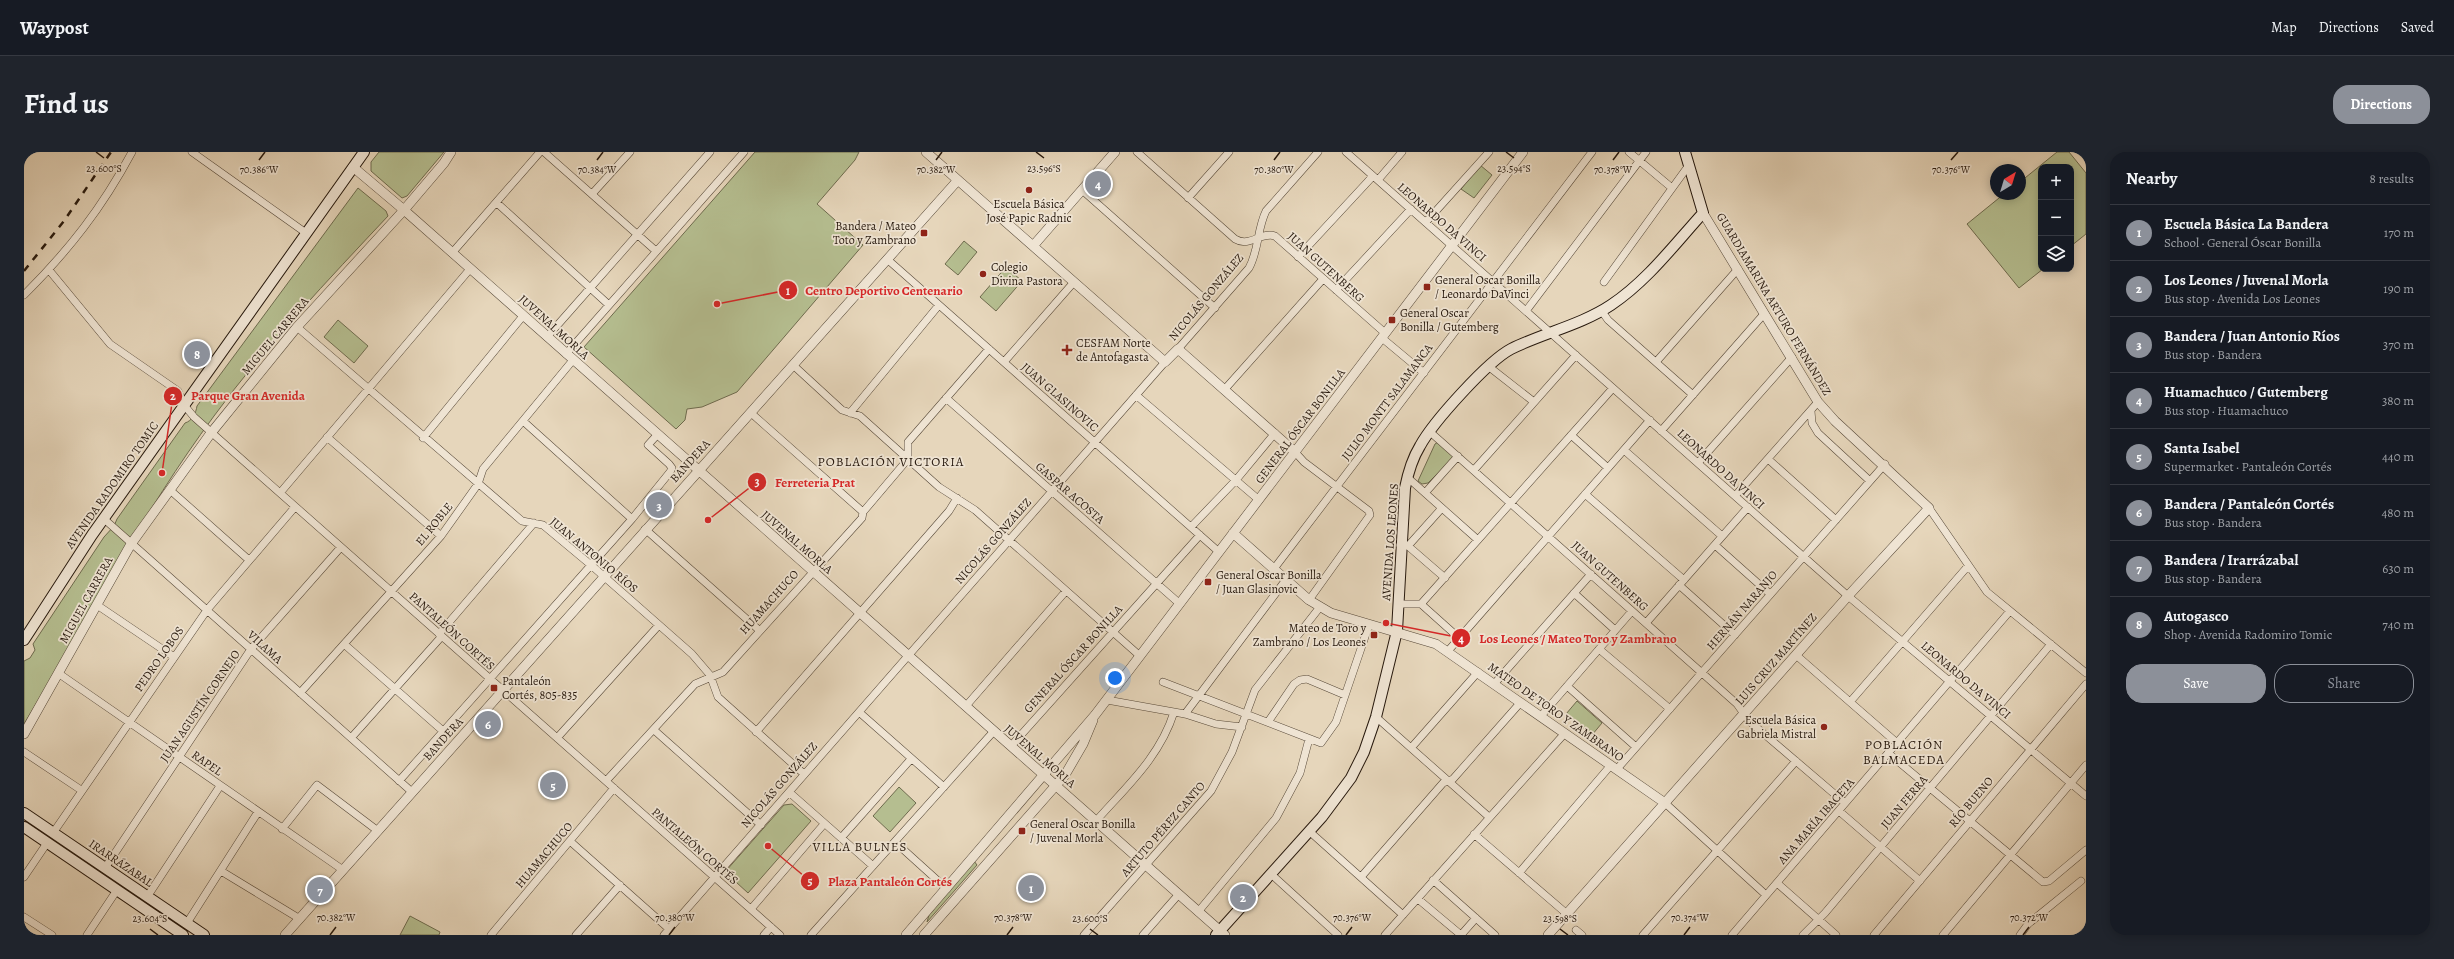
<!DOCTYPE html>
<meta charset="utf-8">
<style>
body{margin:0;font-family:Alegreya,serif;background:#20242c;color:#f1f3f6}
.controls{position:absolute;right:12px;top:12px;display:grid;overflow:hidden;border-radius:8px;box-shadow:0 2px 10px #0003}
.controls button{width:36px;height:36px;display:grid;place-items:center;padding:0;border:0;border-bottom:1px solid #363941;background:#171b24;color:#f1f3f6;font:20px sans-serif}
.compass{position:absolute;left:1966px;top:12px;width:36px;height:36px;border-radius:50%;background:#171b24;box-shadow:0 2px 10px #0003;rotate:38deg}
.you{position:absolute;left:1091px;top:526px;width:14px;height:14px;margin:-10px;border:3px solid #fff;border-radius:50%;background:#1a73e8;box-shadow:0 0 0 6px #1a73e833}
.badge{display:grid;place-items:center;width:26px;height:26px;border-radius:50%;background:#8c9099;color:#fff;font-size:13px;font-weight:700}
.pin{position:absolute;translate:-50% -50%;border:2px solid #fff;box-shadow:0 1px 4px #0006}
.list{margin:0;padding:0;list-style:none}
h2{display:flex;justify-content:space-between;align-items:center;height:52px;margin:0;padding:0 16px;font-size:17px}
h2 small{font-size:13px;font-weight:400;color:#9ea1a6}
.list li{display:grid;grid-template-columns:26px 1fr auto;gap:12px;align-items:center;box-sizing:border-box;height:56px;padding:0 16px;border-top:1px solid #363941}
.list b{display:block;font-size:15px;white-space:nowrap}
.list p{margin:0;font-size:13px;white-space:nowrap;color:#9ea1a6}
.list em{font-size:13px;font-style:normal;color:#9ea1a6}
.actions{display:flex;gap:8px;padding:12px 16px}
.actions a{flex:1;padding:9px 0;border:1px solid #8c9099;border-radius:16px;text-align:center;font-size:14px;color:#8c9099}
.actions .main{background:#8c9099;color:#fff}
.icon{flex:none;width:22px;height:22px;fill:none;stroke:currentColor;stroke-width:2;stroke-linecap:round;stroke-linejoin:round}
.map{position:relative;flex:none;width:2062px;height:783px;overflow:hidden;border-radius:16px}
header{display:flex;align-items:center;gap:24px;box-sizing:border-box;height:56px;padding:0 20px;background:#171b24;border-bottom:1px solid #363941}
header strong{font-size:19px}
nav{display:flex;gap:22px;margin-inline-start:auto;font-size:14px}
.intro{display:flex;align-items:center;justify-content:space-between;box-sizing:border-box;height:96px;padding:0 24px}
h1{margin:0;font-size:28px}
.button{padding:10px 18px;border-radius:16px;background:#8c9099;color:#fff;font-size:14px;font-weight:700}
main{display:flex;gap:24px;padding:0 24px}
aside{flex:1;background:#171b24;border-radius:16px;box-shadow:0 2px 10px #0003}
.map>svg:first-child{display:block}
</style>
<header>
<strong>Waypost</strong>
<nav><a>Map</a><a>Directions</a><a>Saved</a></nav>
</header>
<div class="intro"><h1>Find us</h1><a class="button">Directions</a></div>
<main>
<div class="map">
<svg width="2062" height="783" viewBox="0 0 2062 783">
<rect width="100%" height="100%" fill="#e6d6bb"/>
<filter id="stains"><feTurbulence type="fractalNoise" baseFrequency=".005" numOctaves="4"/><feColorMatrix values="0 0 0 0 .2 0 0 0 0 .09 0 0 0 0 .02 0 0 0 .5 -.17"/></filter>
<radialGradient id="worn" r=".72"><stop offset=".6" stop-color="#630" stop-opacity="0"/><stop offset="1" stop-color="#630" stop-opacity=".3"/></radialGradient>
<path fill="#b5be90" stroke="#6e6b4e" d="M355,0H420L383,44L378,46L347,19V10Z
M731,0H835L831,8L793,52L839,93L713,240L678,255L663,257L661,268L652,277L560,195Z
M2033,0H2045L2062,21V82L2047,94V15H2017L2019,117L1995,136L1943,72L1980,42H1996V30Z
M1456,13L1468,23L1450,46L1437,37Z
M334,36L362,59L364,64C304,128 242,193 190,264C118,361 63,469 0,572V509L6,506L11,498L9,492L80,385L90,374L93,367L161,271C168,269 172,261 173,254Z
M940,89L953,100L934,123L921,112Z
M982,115L998,129L972,159L956,145Z
M314,168L344,194L330,211L300,185Z
M1414,290L1430,305L1404,331L1398,332L1394,329L1411,292Z
M1553,549L1578,571L1568,583L1542,562Z
M875,635L892,651L866,680L849,664Z
M768,652L787,669L724,741L701,720L760,653Z
M950,709L953,713L903,770L905,763Z
M386,764L416,780L415,783H376Z"/>
<g fill="none" stroke-linecap="round" stroke-linejoin="round">
<defs>
<path id="minor" d="M168,0L282,81
M520,0L632,99
M1113,0L1211,87C1226,96 1237,79 1251,84L1361,181
M1322,0L1824,444L2062,644
M1605,0L1648,36
M1354,28L1378,0
M1058,38L1191,156
M568,42L606,0
M1164,46L1205,0
M473,51L585,153
M1402,70L1465,0
M428,101L516,0
M1274,105L1349,24
M863,107L1195,400
M25,118L86,192L154,239L160,253L170,265L756,783
M1580,130L1665,13
M1312,138L1387,57
M0,143C45,98 78,56 108,0
M1577,158L1584,168L1669,243
M1502,159L1622,0
M273,175L498,369L519,373L567,413L668,502L686,523L694,545L780,622
M523,185L686,0
M1358,186L1400,221
M1154,197L1225,116C1235,98 1233,77 1242,59L1294,0
M542,202L720,0
M980,210L1050,130
M1632,210L1714,117
M769,213L818,258L836,264L915,335L951,358L1116,504
M1464,214L1510,250
M1201,237L1299,127
M1112,243L1235,348
M922,246L1156,452
M1787,259L1788,271L1794,281L1846,329
M727,261L839,360
M826,261L915,153
M499,269L608,367
M1405,279L1713,552L1725,569L1821,651
M1637,279L1740,162
M1547,283L1584,316
M303,285L417,384
M399,286L499,164
M1600,298L1698,384
M1271,300L1280,310L1345,359L1346,363L1285,448
M1744,307L1812,368
M1674,311L1768,205
M1450,318L1552,203
M1383,325L1454,388
M146,338L225,408
M256,341L446,117
M1401,341L1434,304
M1561,342L1660,428
M1711,344L1794,250
M1905,356L1963,440L2062,521
M79,366L388,640
M1167,375L1212,328L1251,281
M621,377L735,478
M1376,393L1384,394L1421,426
M1691,393L1746,442
M1384,394L1418,356
M1249,418L1568,0
M1655,433L1711,483
M1550,441L1591,478
M1375,452H1397L1435,486
M1397,452L1589,236
M73,453L150,505
M1622,471L1724,355
M415,482L510,371
M320,492L419,579
M1575,497L1646,557
M1424,499L1626,268
M1772,503L1873,591
M34,521L319,718
M1139,530L1297,591L1312,570L1345,473
M1471,531L1567,422
M1543,534L1612,595
M276,541L417,384L454,332L459,317L549,208
M1083,548L1161,562L1192,572L1218,575
M1826,550L1944,414
M942,554L1042,439
M835,560L920,635
M1161,562L1261,429
M1517,564L1608,459
M1352,565L1465,665
M1244,570L1270,532L1276,528L1283,527L1321,543
M630,578L737,673
M732,580L925,359L933,346
M327,586L418,484
M533,586L635,473
M987,594L1176,383
M1387,596L1454,520
M0,600L57,638
M1864,601L2019,730L2025,729L2062,698
M1593,617L1861,312
M375,629L608,367L646,320L648,316L645,312L624,293L633,283
M582,629L671,532L699,520L838,366L839,360L884,307V290L965,197
M765,640L849,714
M1641,651L1742,743
M1815,659L1896,729
M1072,669C1102,635 1136,605 1150,560
M258,677L293,633L354,679
M1285,679L1379,763
M29,681L183,458L271,355
M1450,682L1543,762
M817,686L887,607
M547,690L645,777
M871,690L923,737
M81,716L227,497L317,395
M197,719L276,767
M1495,721L1587,613
M1247,722L1314,783
M0,725L23,691
M1337,725L1419,631L1429,627L1497,550
M1409,728L1471,783
M1753,731L1812,783
M123,745L196,634
M1394,747L1437,783
M727,757L800,672
M1174,760L1252,666L1276,621L1285,587
M0,765L28,783
M163,771L234,660
M1552,778L1558,783
M63,783L93,738
M467,783L590,636
M552,783L596,733
M640,783L1141,210
M740,783L747,775
M787,783L970,579
M1060,783L1187,639L1208,600L1231,538L1296,455
M1119,783L1155,742
M1361,783L1541,581
M1437,783L1452,766
M1619,783L1772,609
M1708,783L1986,459
M1779,783L1801,761L2027,492
M1850,783L2062,532
M1919,783L2062,613
M1996,783L2004,772L2057,729
M2058,783L2062,779"/>
<path id="tertiary" d="M902,0L1141,210L1154,197L1271,300
M329,15L380,58L1201,783
M1009,94L1091,0
M1209,381L1285,448L1307,461L1412,492L1641,651
M0,582L107,392L187,281L273,175L380,58L420,11L427,0
M261,783L934,28
M882,783L1071,563L1499,0
M900,783L1041,623L1059,592L1069,568
M1524,783L1824,444L1905,356L1811,269L1794,250L1679,61"/>
<path id="secondary" d="M0,488L68,383L340,0
M0,661L180,783
M0,675L159,783
M1192,783L1298,665L1327,626L1340,600L1352,565L1373,479L1381,336C1384,321 1388,307 1396,294C1409,270 1464,209 1487,197C1519,181 1557,173 1587,153C1623,129 1650,93 1679,61L1661,0"/>
</defs>
<use href="#minor" stroke="#564838" stroke-width="8"/>
<use href="#tertiary" stroke="#564838" stroke-width="10"/>
<use href="#secondary" stroke="#26180d" stroke-width="12"/>
<use href="#minor" stroke="#efe4d3" stroke-width="7"/>
<use href="#tertiary" stroke="#efe4d3" stroke-width="9"/>
<use href="#secondary" stroke="#efe4d3" stroke-width="10"/>
<path stroke="#26180d" stroke-width="2.5" stroke-dasharray="7 7" stroke-linecap="butt" d="M0,119L40,69L87,0"/>
</g>
<path fill="none" stroke="#26180d" stroke-width="1.5" d="M72,0L80,6M1012,0L1020,6M1482,0L1490,6M235,8L241,0M573,8L579,0M912,8L918,0M1250,8L1256,0M1589,8L1595,0M1927,8L1934,0M126,777L134,783M1066,777L1074,783M1536,777L1544,783M306,783L312,775M645,783L651,775M983,783L989,775M1322,783L1328,775M1660,783L1666,775M1999,783L2005,775"/>
<g fill="#8f2418" stroke="#efe4d3" stroke-width="1.5">
<circle cx="1005" cy="38" r="4"/>
<rect x="896" y="77" width="8" height="8" rx="2"/>
<circle cx="959" cy="122" r="4"/>
<rect x="1399" y="131" width="8" height="8" rx="2"/>
<rect x="1364" y="164" width="8" height="8" rx="2"/>
<path d="M1041 192h4v4h4v4h-4v4h-4v-4h-4v-4h4z"/>
<rect x="1180" y="426" width="8" height="8" rx="2"/>
<rect x="1346" y="479" width="8" height="8" rx="2"/>
<rect x="466" y="532" width="8" height="8" rx="2"/>
<circle cx="1800" cy="575" r="4"/>
<rect x="994" y="675" width="8" height="8" rx="2"/>
</g>
<g text-anchor="middle" dominant-baseline="central" stroke-width="3.5" stroke-linejoin="round" paint-order="stroke">
<g font-size="12" fill="#26180d" stroke="#efe4d3" text-anchor="start">
<text x="1005" y="52" text-anchor="middle">Escuela Básica<tspan x="1005" dy="14">José Papic Radnic</tspan></text>
<text x="892" y="74" text-anchor="end">Bandera / Mateo<tspan x="892" dy="14">Toto y Zambrano</tspan></text>
<text x="967" y="115">Colegio<tspan x="967" dy="14">Divina Pastora</tspan></text>
<text x="1411" y="128">General Oscar Bonilla<tspan x="1411" dy="14">/ Leonardo DaVinci</tspan></text>
<text x="1376" y="161">General Oscar<tspan x="1376" dy="14">Bonilla / Gutemberg</tspan></text>
<text x="1052" y="191">CESFAM Norte<tspan x="1052" dy="14">de Antofagasta</tspan></text>
<text x="1192" y="423">General Oscar Bonilla<tspan x="1192" dy="14">/ Juan Glasinovic</tspan></text>
<text x="1342" y="476" text-anchor="end">Mateo de Toro y<tspan x="1342" dy="14">Zambrano / Los Leones</tspan></text>
<text x="478" y="529">Pantaleón<tspan x="478" dy="14">Cortés, 805-835</tspan></text>
<text x="1792" y="568" text-anchor="end">Escuela Básica<tspan x="1792" dy="14">Gabriela Mistral</tspan></text>
<text x="1006" y="672">General Oscar Bonilla<tspan x="1006" dy="14">/ Juvenal Morla</tspan></text>
</g>
<g font-size="12" fill="#26180d" stroke="#efe4d3">
<text transform="translate(1418 70) rotate(41)">LEONARDO DA VINCI</text>
<text transform="translate(1302 115) rotate(42)">JUAN GUTENBERG</text>
<text transform="translate(1182 145) rotate(-50)">NICOLÁS GONZÁLEZ</text>
<text transform="translate(1750 152) rotate(59)">GUARDIAMARINA ARTURO FERNÁNDEZ</text>
<text transform="translate(530 175) rotate(42)">JUVENAL MORLA</text>
<text transform="translate(251 184) rotate(-50)">MIGUEL CARRERA</text>
<text transform="translate(1036 245) rotate(41)">JUAN GLASINOVIC</text>
<text transform="translate(1363 250) rotate(-53)">JULIO MONTT SALAMANCA</text>
<text transform="translate(1276 274) rotate(-53)">GENERAL ÓSCAR BONILLA</text>
<text transform="translate(666 309) rotate(-48)">BANDERA</text>
<text transform="translate(1697 317) rotate(42)">LEONARDO DA VINCI</text>
<text transform="translate(88 333) rotate(-55)">AVENIDA RADOMIRO TOMIC</text>
<text transform="translate(1046 341) rotate(41)">GASPAR ACOSTA</text>
<text transform="translate(410 372) rotate(-51)">EL ROBLE</text>
<text transform="translate(969 389) rotate(-49)">NICOLÁS GONZÁLEZ</text>
<text transform="translate(773 390) rotate(41)">JUVENAL MORLA</text>
<text transform="translate(1366 390) rotate(-86)">AVENIDA LOS LEONES</text>
<text transform="translate(570 403) rotate(40)">JUAN ANTONIO RÍOS</text>
<text transform="translate(1586 424) rotate(42)">JUAN GUTENBERG</text>
<text transform="translate(62 448) rotate(-61)">MIGUEL CARRERA</text>
<text transform="translate(745 450) rotate(-48)">HUAMACHUCO</text>
<text transform="translate(1718 458) rotate(-49)">HERNÁN NARANJO</text>
<text transform="translate(428 479) rotate(42)">PANTALEÓN CORTÉS</text>
<text transform="translate(241 495) rotate(42)">VILAMA</text>
<text transform="translate(135 507) rotate(-55)">PEDRO LOBOS</text>
<text transform="translate(1049 507) rotate(-48)">GENERAL ÓSCAR BONILLA</text>
<text transform="translate(1752 507) rotate(-49)">LUIS CRUZ MARTÍNEZ</text>
<text transform="translate(1942 528) rotate(40)">LEONARDO DA VINCI</text>
<text transform="translate(176 554) rotate(-56)">JUAN AGUSTÍN CORNEJO</text>
<text transform="translate(1532 560) rotate(35)">MATEO DE TORO Y ZAMBRANO</text>
<text transform="translate(419 587) rotate(-48)">BANDERA</text>
<text transform="translate(1016 604) rotate(41)">JUVENAL MORLA</text>
<text transform="translate(183 611) rotate(35)">RAPEL</text>
<text transform="translate(755 633) rotate(-49)">NICOLÁS GONZÁLEZ</text>
<text transform="translate(1880 650) rotate(-50)">JUAN FERRA</text>
<text transform="translate(1947 650) rotate(-50)">RÍO BUENO</text>
<text transform="translate(1792 669) rotate(-49)">ANA MARÍA IBACETA</text>
<text transform="translate(1139 677) rotate(-49)">ARTUTO PÉREZ CANTO</text>
<text transform="translate(671 694) rotate(41)">PANTALEÓN CORTÉS</text>
<text transform="translate(520 703) rotate(-50)">HUAMACHUCO</text>
<text transform="translate(97 711) rotate(34)">IRARRÁZABAL</text>
</g>
<g font-size="13" letter-spacing="1" fill="#26180d" stroke="#efe4d3">
<text x="867" y="309">POBLACIÓN VICTORIA</text>
<text x="1880" y="592">POBLACIÓN<tspan x="1880" dy="15">BALMACEDA</tspan></text>
<text x="836" y="694">VILLA BULNES</text>
</g>
</g>
<g font-size="10" text-anchor="middle" fill="#26180d" stroke="#efe4d3" stroke-width="3.5" stroke-linejoin="round" paint-order="stroke">
<text x="80" y="20">23.600°S</text>
<text x="1020" y="20">23.596°S</text>
<text x="1490" y="20">23.594°S</text>
<text x="235" y="21">70.386°W</text>
<text x="573" y="21">70.384°W</text>
<text x="912" y="21">70.382°W</text>
<text x="1589" y="21">70.378°W</text>
<text x="1927" y="21">70.376°W</text>
<text x="1250" y="21">70.380°W</text>
<text x="312" y="769">70.382°W</text>
<text x="651" y="769">70.380°W</text>
<text x="989" y="769">70.378°W</text>
<text x="1328" y="769">70.376°W</text>
<text x="1666" y="769">70.374°W</text>
<text x="2005" y="769">70.372°W</text>
<text x="126" y="770">23.604°S</text>
<text x="1066" y="770">23.600°S</text>
<text x="1536" y="770">23.598°S</text>
</g>
<path fill="none" stroke="#d62828" stroke-width="1.5" d="M693 152L764 138M138 321L149 244M684 368L733 330M1362 471L1437 486M744 694L786 729"/>
<g fill="#d62828" stroke="#efe4d3" stroke-width="1.5">
<circle cx="693" cy="152" r="4"/>
<circle cx="138" cy="321" r="4"/>
<circle cx="684" cy="368" r="4"/>
<circle cx="1362" cy="471" r="4"/>
<circle cx="744" cy="694" r="4"/>
<circle cx="764" cy="138" r="10"/>
<circle cx="149" cy="244" r="10"/>
<circle cx="733" cy="330" r="10"/>
<circle cx="1437" cy="486" r="10"/>
<circle cx="786" cy="729" r="10"/>
</g>
<g font-size="12" text-anchor="middle" font-weight="bold" fill="#fff">
<text x="764" y="143">1</text>
<text x="149" y="248">2</text>
<text x="733" y="334">3</text>
<text x="1437" y="491">4</text>
<text x="786" y="733">5</text>
</g>
<g font-size="13" text-anchor="middle" font-weight="bold" fill="#d62828" stroke="#efe4d3" stroke-width="3.5" stroke-linejoin="round" paint-order="stroke">
<text x="860" y="143">Centro Deportivo Centenario</text>
<text x="224" y="248">Parque Gran Avenida</text>
<text x="791" y="335">Ferreteria Prat</text>
<text x="1554" y="491">Los Leones / Mateo Toro y Zambrano</text>
<text x="866" y="734">Plaza Pantaleón Cortés</text>
</g>
<rect width="100%" height="100%" filter="url(#stains)"/>
<rect width="100%" height="100%" fill="url(#worn)"/>
</svg>
<div class="controls">
<button>+</button>
<button>−</button>
<button><svg class="icon" aria-label="layers" viewBox="0 0 24 24"><path d="M12 4l9 5-9 5-9-5zM3 14l9 5 9-5"/></svg></button>
</div>
<svg class="compass" viewBox="-18 -18 36 36"><path d="M0-13l5 13h-10z" fill="#e53935"/><path d="M0 13l5-13h-10z" fill="#9ea1a6"/></svg>
<div class="you"></div>
<div class="pin badge" style="left:1007px;top:736px">1</div>
<div class="pin badge" style="left:1219px;top:745px">2</div>
<div class="pin badge" style="left:635px;top:353px">3</div>
<div class="pin badge" style="left:1074px;top:32px">4</div>
<div class="pin badge" style="left:529px;top:633px">5</div>
<div class="pin badge" style="left:464px;top:572px">6</div>
<div class="pin badge" style="left:296px;top:738px">7</div>
<div class="pin badge" style="left:173px;top:202px">8</div>
</div>
<aside>
<h2>Nearby<small>8 results</small></h2>
<ul class="list">
<li><span class="badge">1</span><div><b>Escuela Básica La Bandera</b><p>School · General Óscar Bonilla</p></div><em>170 m</em></li>
<li><span class="badge">2</span><div><b>Los Leones / Juvenal Morla</b><p>Bus stop · Avenida Los Leones</p></div><em>190 m</em></li>
<li><span class="badge">3</span><div><b>Bandera / Juan Antonio Ríos</b><p>Bus stop · Bandera</p></div><em>370 m</em></li>
<li><span class="badge">4</span><div><b>Huamachuco / Gutemberg</b><p>Bus stop · Huamachuco</p></div><em>380 m</em></li>
<li><span class="badge">5</span><div><b>Santa Isabel</b><p>Supermarket · Pantaleón Cortés</p></div><em>440 m</em></li>
<li><span class="badge">6</span><div><b>Bandera / Pantaleón Cortés</b><p>Bus stop · Bandera</p></div><em>480 m</em></li>
<li><span class="badge">7</span><div><b>Bandera / Irarrázabal</b><p>Bus stop · Bandera</p></div><em>630 m</em></li>
<li><span class="badge">8</span><div><b>Autogasco</b><p>Shop · Avenida Radomiro Tomic</p></div><em>740 m</em></li>
</ul>
<div class="actions"><a class="main">Save</a><a>Share</a></div>
</aside>
</main>
